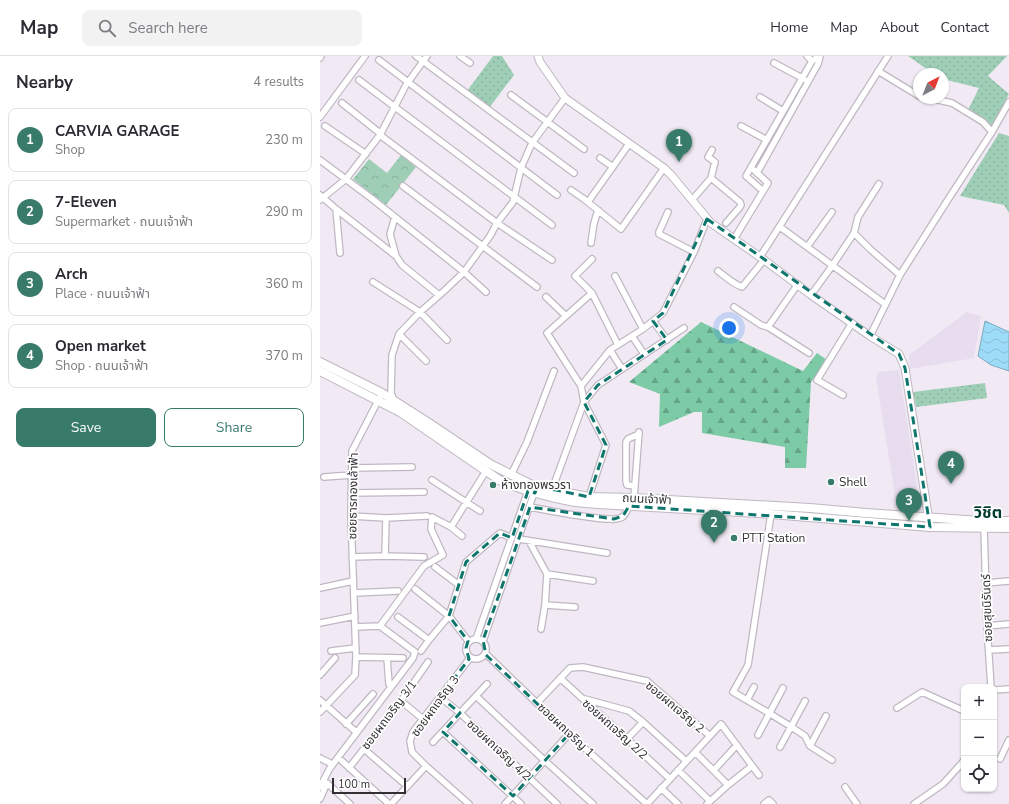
<!DOCTYPE html>
<meta charset="utf-8">
<style>
body{margin:0;font-family:"Nunito Sans","Noto Sans Thai",sans-serif;background:#f2f2f3;color:#2b2b33}
.controls{position:absolute;right:12px;bottom:12px;display:grid;overflow:hidden;border-radius:8px;box-shadow:0 1px 3px #0004}
.controls button{width:36px;height:36px;display:grid;place-items:center;padding:0;border:0;border-bottom:1px solid #e1e1e2;background:#fff;color:#2b2b33;font:20px sans-serif}
.compass{position:absolute;left:593px;top:12px;width:36px;height:36px;border-radius:50%;background:#fff;box-shadow:0 1px 3px #0004;rotate:42deg}
.scale{position:absolute;left:12px;bottom:10px;width:74px;box-sizing:border-box;padding-left:4px;border:2px solid #333034;border-top:0;font-size:11px;line-height:14px;white-space:nowrap;color:#333034;-webkit-text-stroke:3px #fff;paint-order:stroke}
.you{position:absolute;left:409px;top:272px;width:14px;height:14px;margin:-10px;border:3px solid #fff;border-radius:50%;background:#1a73e8;box-shadow:0 0 0 6px #1a73e833}
.badge{display:grid;place-items:center;width:26px;height:26px;border-radius:50%;background:#397b6b;color:#fff;font-size:13px;font-weight:700}
.pin{position:absolute;translate:-50% -33px;filter:drop-shadow(0 1px 2px #0008)}
.pin::after{content:'';position:absolute;top:21px;width:14px;height:12px;background:inherit;clip-path:polygon(0 0,100% 0,50% 100%)}
.list{margin:0;padding:0;list-style:none}
h2{display:flex;justify-content:space-between;align-items:center;height:52px;margin:0;padding:0 16px;font-size:17px}
h2 small{font-size:13px;font-weight:400;color:#7c7c81}
.list li{display:grid;grid-template-columns:26px 1fr auto;gap:12px;align-items:center;box-sizing:border-box;height:64px;margin:0 8px 8px;padding:0 8px;border:1px solid #e1e1e2;border-radius:8px}
.list b{display:block;font-size:15px;white-space:nowrap}
.list p{margin:0;font-size:13px;white-space:nowrap;color:#7c7c81}
.list em{font-size:13px;font-style:normal;color:#7c7c81}
.actions{display:flex;gap:8px;padding:12px 16px}
.actions a{flex:1;padding:9px 0;border:1px solid #397b6b;border-radius:8px;text-align:center;font-size:14px;color:#397b6b}
.actions .main{background:#397b6b;color:#fff}
.icon{flex:none;width:22px;height:22px;fill:none;stroke:currentColor;stroke-width:2;stroke-linecap:round;stroke-linejoin:round}
.map{position:relative;flex:none;width:689px;height:748px;overflow:hidden}
header{display:flex;align-items:center;gap:24px;box-sizing:border-box;height:56px;padding:0 20px;background:#fff;border-bottom:1px solid #e1e1e2}
header strong{font-size:19px}
nav{display:flex;gap:22px;margin-inline-start:auto;font-size:14px}
.search{width:280px;height:36px;background:#f2f2f3;display:flex;align-items:center;gap:10px;box-sizing:border-box;padding:0 14px;border-radius:8px;color:#7c7c81;font-size:15px}
main{display:flex}
aside{flex:1;background:#fff}
.map>svg:first-child{display:block}
</style>
<header>
<strong>Map</strong>
<div class="search"><svg class="icon" aria-label="search" viewBox="0 0 24 24"><circle cx="10" cy="10" r="6"/><path d="M15 15l6 6"/></svg>Search here</div>
<nav><a>Home</a><a>Map</a><a>About</a><a>Contact</a></nav>
</header>
<main>
<aside>
<h2>Nearby<small>4 results</small></h2>
<ul class="list">
<li><span class="badge">1</span><div><b>CARVIA GARAGE</b><p>Shop</p></div><em>230 m</em></li>
<li><span class="badge">2</span><div><b>7-Eleven</b><p>Supermarket · ถนนเจ้าฟ้า</p></div><em>290 m</em></li>
<li><span class="badge">3</span><div><b>Arch</b><p>Place · ถนนเจ้าฟ้า</p></div><em>360 m</em></li>
<li><span class="badge">4</span><div><b>Open market</b><p>Shop · ถนนเจ้าฟ้า</p></div><em>370 m</em></li>
</ul>
<div class="actions"><a class="main">Save</a><a>Share</a></div>
</aside>
<div class="map">
<svg width="689" height="748" viewBox="0 0 689 748">
<defs>
<pattern id="grass-dots" width="8" height="8" patternUnits="userSpaceOnUse"><rect width="8" height="8" fill="#9eceb6"/><path d="M2 2h.1M6 6h.1" fill="none" stroke="#89b19d" stroke-width="1.8" stroke-linecap="round"/></pattern>
<pattern id="forest-firs" width="22" height="20" patternUnits="userSpaceOnUse"><rect width="22" height="20" fill="#7ccaa6"/><path d="M5 1l3.5 6h-7zM16 11l3.5 6h-7z" fill="#66a488"/></pattern>
<pattern id="park-crowns" width="20" height="18" patternUnits="userSpaceOnUse"><rect width="20" height="18" fill="#9eceb6"/><path d="M2 6a3 3 0 1 1 6 0M12 15a3 3 0 1 1 6 0" fill="none" stroke="#89b19d"/></pattern>
<pattern id="water-waves" width="16" height="10" patternUnits="userSpaceOnUse"><rect width="16" height="10" fill="#9ddcf8"/><path d="M0 5q4-4 8 0t8 0" fill="none" stroke="#88bdd5"/></pattern>
</defs>
<rect width="100%" height="100%" fill="#f1eaf5"/>
<path fill="#e7ddee" d="M647,256L661,260L654,302L590,313L589,299Z
M579,314L601,455L581,456L577,452L556,322L558,316Z"/>
<path fill="url(#grass-dots)" d="M173,0H182L194,19L169,52L147,35Z
M588,0H687L668,20L689,38L671,72L648,54L659,32L623,23V18H614Z
M679,77L689,80V157L684,149L640,140Z
M665,327L667,342L596,351L593,336Z"/>
<path fill="url(#forest-firs)" d="M381,266L483,315L497,297L507,304L491,326L486,412H465V391L382,377V356H374L339,371L340,338L309,326Z"/>
<path fill="url(#park-crowns)" d="M81,99L96,111L66,149L33,123L49,103L67,117Z"/>
<path fill="url(#water-waves)" stroke="#7da8bd" d="M665,265L689,276V315L671,309L658,300Z"/>
<g fill="none" stroke-linecap="round" stroke-linejoin="round">
<defs>
<path id="minor" d="M96,0L254,117
M140,0L150,7
M487,0L492,5
M0,2L1,0
M59,4L237,139
M454,7L484,23
M558,15L599,40
M39,24L232,169
M191,39L264,93
M440,41L463,55
M609,42L632,47L663,66L672,76
M22,47L61,78
M0,61L45,0
M5,70L46,98
M421,70L447,84
M60,79L177,167L232,204
M280,102L293,111
M0,104L51,142L144,216L166,236
M437,117L498,8L500,0
M391,122L420,146L421,149L420,151L406,167
M83,130L217,231
M251,134L264,143L301,173L344,112
M443,135L426,120L492,5L499,0
M0,139L16,153L76,200L82,209L119,239
M0,144L26,123L60,79L86,29L107,0
M372,144L391,122L395,106L388,101L392,94
M268,146L309,88
M16,153L20,197
M348,156L339,176V178L374,196
M75,161L70,178L76,200
M460,171L565,248
M534,177L551,194L580,219
M414,183L448,127L434,114
M271,187L274,167L278,154
M487,191L512,156
M440,201L568,0
M272,203L255,220L272,237L298,289
M398,215C406,221 413,228 422,231L444,204
M295,220L323,273
M53,226L100,256L127,284
M491,239L512,210L534,177L538,161L559,128
M226,241L246,260
M414,251L441,269L448,271L489,297
M333,265L347,284
M448,271L478,228
M79,278L106,305
M312,280L324,298
M550,280L580,219L629,142L672,76L689,46
M290,294L302,313
M261,330L290,294L323,273L343,257L374,196L387,163
M523,339L497,324L532,267
M74,345L71,337L72,299L79,278L100,256L123,236L144,216L170,180L177,167L193,146L201,112L212,87L245,42
M32,412L92,411
M191,419L207,386L234,315
M4,421L32,419
M112,424L160,455
M315,430L307,429L306,425V386L308,383L319,378
M232,434L264,346L278,329L364,272
M31,437L104,436
M269,441L286,389L264,346L261,330L227,277L246,260L272,237
M314,442L319,376
M210,451C235,456 261,461 287,463C291,463 296,464 300,462C305,461 307,454 309,450
M451,458L428,609L413,636L449,657L470,670L485,680L490,690L512,704
M31,460L66,462L107,460
M131,471L166,415
M664,472L667,570L671,631
M199,483L287,497
M209,485L227,518L225,549L221,573
M65,500L66,462
M32,501L65,500L104,501
M115,511L139,529
M227,518L273,525
M666,527L689,525
M0,532L33,525
M95,533L129,560L149,586
M34,537L78,535
M225,549L255,551
M78,561L109,584
M0,567L35,560
M667,570L689,568
M35,571L59,570
M146 593a10 10 0 1 1 20 0a10 10 0 1 1-20 0Z
M156,583L209,432
M163,585L215,434
M669,594L689,593
M11,595L36,592
M101,595L109,584L129,560L146,506L180,477L192,482
M166,598L249,678L327,748
M36,601L83,602
M67,602L69,628
M0,619L15,602
M240,622L307,683L350,723
M674,634L689,633
M156,640L224,704L273,748
M120,641L140,657L237,748
M265,643L309,655L323,666L366,705
M0,644L35,675
M427,644L434,631
M81,645L103,663
M217,647L250,612L263,611L327,625L390,680
M577,652L602,636L644,655
M0,656L35,619L36,601L31,460L32,395L62,337
M26,668L53,638
M123,676L201,748
M438,679L463,632
M307,683L323,666
M113,686L167,628
M490,690L506,660
M460,691L485,645
M44,693L87,730
M375,696L408,729
M0,702L10,707
M680,703L689,684
M22,705L69,748
M29,712L81,645L108,606
M358,714L390,745
M394,714L417,689
M0,731L10,712L93,602L95,596L60,570L104,510L123,499L111,473L112,461L131,471L142,480
M525,731L537,748
M341,732L358,748
M0,743L7,727L30,748
M71,748L106,710
M149,748L106,710L92,696L90,685L93,676L103,663L120,641L150,602
M185,748L249,678
M327,748L401,668L439,719
M387,748L408,729L432,710
M444,748L449,744L453,748
M594,748L623,728L642,707L644,704"/>
<path id="tertiary" d="M218,0L220,6L245,42L344,112L352,120L391,167L440,201L491,239L550,280L579,298L585,312L610,471"/>
<path id="secondary" d="M0,306L62,337L112,369L170,408L210,428L232,434L269,441L314,442L490,452L546,457L660,465H689
M0,315L80,356L166,415L181,425L208,435L231,441L255,446L278,448L438,457L610,471L689,472"/>
</defs>
<use href="#minor" stroke="#bfb8c2" stroke-width="8"/>
<use href="#tertiary" stroke="#bfb8c2" stroke-width="9"/>
<use href="#secondary" stroke="#bfb8c2" stroke-width="10"/>
<use href="#minor" stroke="#fff" stroke-width="5.5"/>
<use href="#tertiary" stroke="#fff" stroke-width="7"/>
<use href="#secondary" stroke="#fff" stroke-width="8"/>
</g>
<path fill="none" stroke="#0f766e" stroke-width="3" stroke-dasharray="8 5" stroke-linejoin="round" d="M387,163L579,298L585,312L610,471L309,450L303,460L294,463L210,451L163,584L166,599L249,678L193,740L123,676L140,657L120,641L149,603L146,592L148,585L129,560L146,506L180,477L192,482L208,435L215,437L217,430L269,441L286,389L264,346L278,329L347,284L333,265L343,257Z"/>
<g fill="#397b6b" stroke="#fff" stroke-width="1.5">
<circle cx="511" cy="426" r="4"/>
<circle cx="173" cy="429" r="4"/>
<circle cx="414" cy="482" r="4"/>
</g>
<g text-anchor="middle" dominant-baseline="central" stroke-width="3.5" stroke-linejoin="round" paint-order="stroke">
<g font-size="12" fill="#333034" stroke="#fff" text-anchor="start">
<text x="519" y="426">Shell</text>
<text x="181" y="429">ห้างทองพรวรา</text>
<text x="422" y="482">PTT Station</text>
</g>
<g font-size="12" fill="#333034" stroke="#fff">
<text transform="translate(33 440) rotate(-89)">ซอยธารทองเล้าฟ้า</text>
<text transform="translate(327 443) rotate(3)">ถนนเจ้าฟ้า</text>
<text transform="translate(667 552) rotate(-92)">ซอยสุขนิรันดร์</text>
<text transform="translate(115 650) rotate(-54)">ซอยผถเจริญ 3</text>
<text transform="translate(355 651) rotate(40)">ซอยผถเจริญ 2</text>
<text transform="translate(69 659) rotate(-53)">ซอยผถเจริญ 3/1</text>
<text transform="translate(295 673) rotate(42)">ซอยผถเจริญ 2/2</text>
<text transform="translate(246 674) rotate(43)">ซอยผถเจริญ 1</text>
<text transform="translate(179 694) rotate(43)">ซอยผถเจริญ 4/2</text>
</g>
<g font-size="16" font-weight="bold" fill="#003b30" stroke="#fff">
<text x="668" y="457">วิชิต</text>
</g>
</g>
</svg>
<div class="controls">
<button>+</button>
<button>−</button>
<button><svg class="icon" aria-label="locate" viewBox="0 0 24 24"><circle cx="12" cy="12" r="6"/><path d="M12 2v4M12 18v4M2 12h4M18 12h4"/></svg></button>
</div>
<svg class="compass" viewBox="-18 -18 36 36"><path d="M0-13l5 13h-10z" fill="#e53935"/><path d="M0 13l5-13h-10z" fill="#7c7c81"/></svg>
<div class="scale">100 m</div>
<div class="you"></div>
<div class="pin badge" style="left:359px;top:106px">1</div>
<div class="pin badge" style="left:394px;top:487px">2</div>
<div class="pin badge" style="left:589px;top:465px">3</div>
<div class="pin badge" style="left:631px;top:428px">4</div>
</div>
</main>
